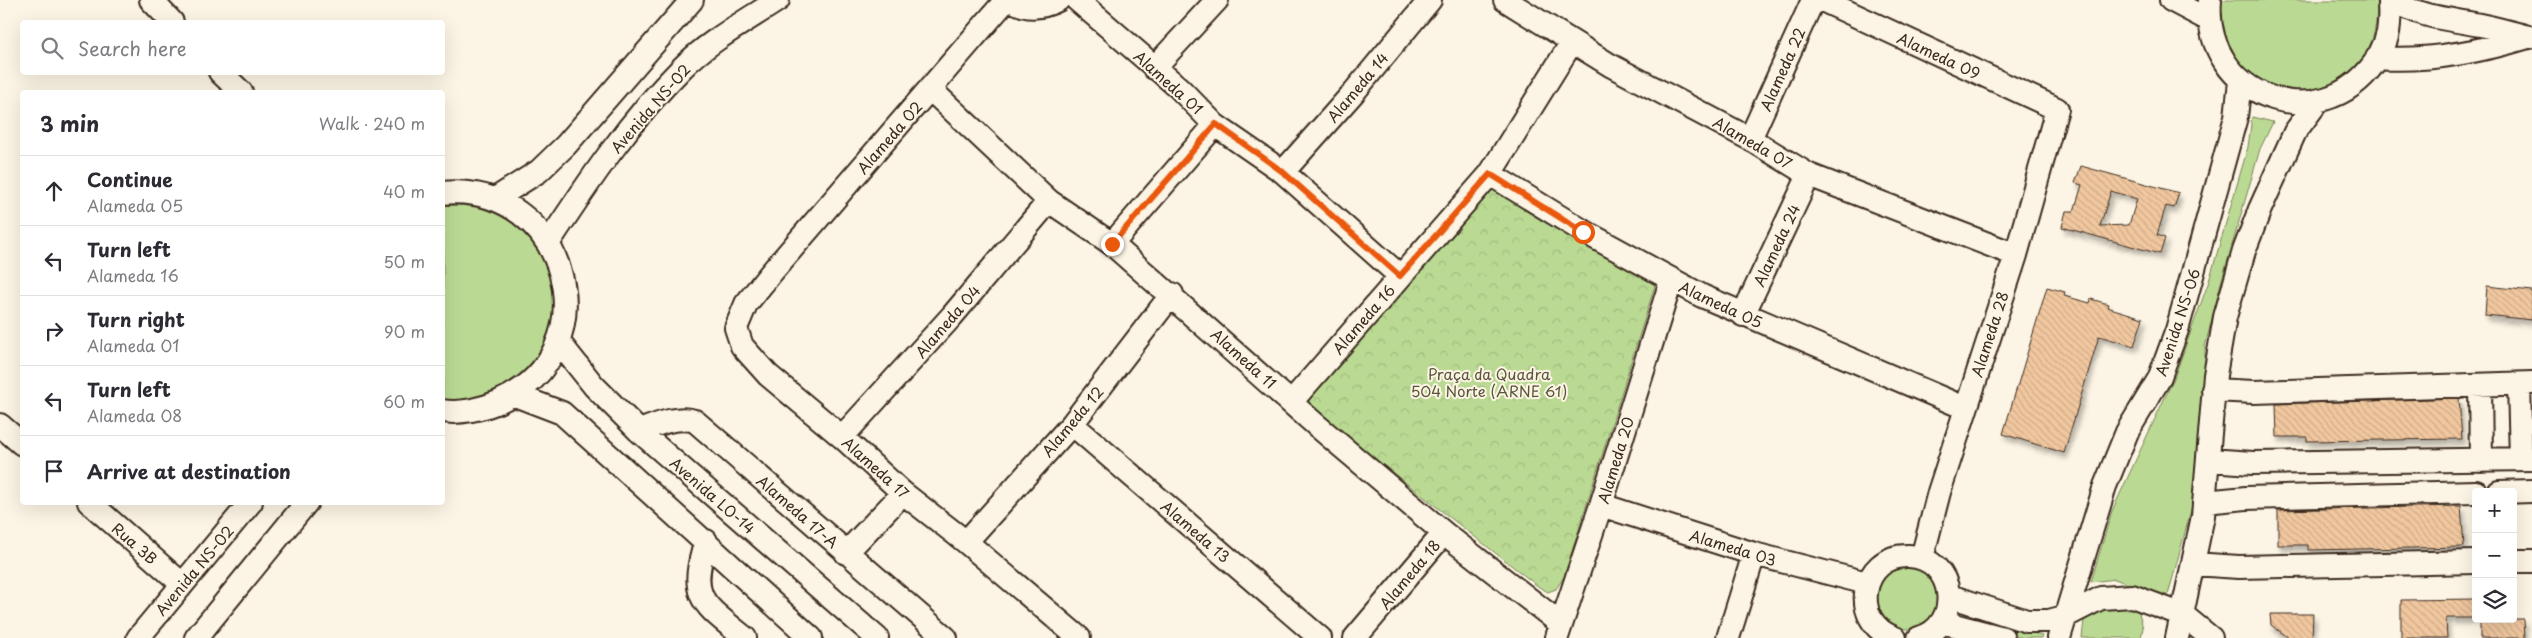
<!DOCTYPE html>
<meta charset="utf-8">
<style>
body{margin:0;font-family:"Playpen Sans",sans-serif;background:#f2f2f3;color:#2b2b33}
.controls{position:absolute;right:15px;bottom:15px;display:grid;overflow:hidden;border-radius:5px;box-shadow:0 5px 20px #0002}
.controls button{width:45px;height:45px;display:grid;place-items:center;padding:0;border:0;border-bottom:1px solid #e1e1e2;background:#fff;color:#2b2b33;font:25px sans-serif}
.stop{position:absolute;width:15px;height:15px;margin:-11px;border:4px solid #ea580c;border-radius:50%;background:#fff}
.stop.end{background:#ea580c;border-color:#fff;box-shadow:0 1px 5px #0008}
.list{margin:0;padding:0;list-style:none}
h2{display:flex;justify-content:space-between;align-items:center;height:65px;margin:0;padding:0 20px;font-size:21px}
h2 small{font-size:16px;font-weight:400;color:#7c7c81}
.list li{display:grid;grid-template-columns:32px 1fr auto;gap:15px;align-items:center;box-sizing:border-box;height:70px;padding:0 20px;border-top:1px solid #e1e1e2}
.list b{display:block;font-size:19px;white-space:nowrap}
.list p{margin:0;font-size:16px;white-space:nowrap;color:#7c7c81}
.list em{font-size:16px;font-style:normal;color:#7c7c81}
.icon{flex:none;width:28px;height:28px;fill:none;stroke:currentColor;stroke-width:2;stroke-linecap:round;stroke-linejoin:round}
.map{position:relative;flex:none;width:2532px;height:638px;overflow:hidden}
.search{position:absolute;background:#fff;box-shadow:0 5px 20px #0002;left:20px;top:20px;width:425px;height:55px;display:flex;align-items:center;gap:12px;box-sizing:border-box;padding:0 18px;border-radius:5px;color:#7c7c81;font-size:19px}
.panel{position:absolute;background:#fff;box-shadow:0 5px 20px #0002;left:20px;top:90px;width:425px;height:415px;border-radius:5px}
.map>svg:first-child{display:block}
</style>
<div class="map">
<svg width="2532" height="638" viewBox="0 0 2532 638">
<defs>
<pattern id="park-crowns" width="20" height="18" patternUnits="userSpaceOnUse" patternTransform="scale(1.25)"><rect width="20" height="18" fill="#bada93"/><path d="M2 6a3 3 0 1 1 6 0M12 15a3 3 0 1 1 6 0" fill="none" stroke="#a1bb7e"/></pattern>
<pattern id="building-back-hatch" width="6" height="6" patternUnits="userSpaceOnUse" patternTransform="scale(1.25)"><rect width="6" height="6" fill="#f0c79f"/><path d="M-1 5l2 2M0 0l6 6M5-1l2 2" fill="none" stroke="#cfab88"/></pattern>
<filter id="shadow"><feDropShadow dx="3" dy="5.5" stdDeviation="2.5" flood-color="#0004"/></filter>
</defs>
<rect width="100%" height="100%" fill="#fcf5e5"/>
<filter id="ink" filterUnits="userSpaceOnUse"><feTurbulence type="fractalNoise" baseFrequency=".02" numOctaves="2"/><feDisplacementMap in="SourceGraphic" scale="10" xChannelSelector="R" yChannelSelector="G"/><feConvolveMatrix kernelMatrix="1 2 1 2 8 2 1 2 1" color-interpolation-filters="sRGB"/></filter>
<g filter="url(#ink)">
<path fill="#bada93" stroke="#7a8258" d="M2220,0H2377C2377,17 2376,32 2369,48C2347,98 2280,102 2244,69C2235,62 2225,49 2223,38C2220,26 2221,12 2220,0Z
M2252,117L2273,122L2260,149L2221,283L2205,346V372L2194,499L2167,599L2115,579L2091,582L2112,511L2174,378L2209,281L2248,147Z
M443,202C456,203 475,202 488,206C494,208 499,213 504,216C599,270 551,415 443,401Z
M1877 598a31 31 0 1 1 62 0a31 31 0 1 1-62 0Z
M2109,604L2138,609L2143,628L2141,638H2082L2084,620Z
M1954,607L2042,636L2041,638H2023L1951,618Z"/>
<path fill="url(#park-crowns)" stroke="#7a8258" d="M1489,183L1656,282L1564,577L1556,589L1548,592L1539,587L1301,401Z"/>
<path fill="url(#building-back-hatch)" stroke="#3b2a1e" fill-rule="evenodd" filter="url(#shadow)" d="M2081,166L2179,193L2174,208L2166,206L2157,235L2165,238L2160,254L2062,227L2066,211H2074L2082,185L2075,183ZM2111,191L2137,199L2129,225L2100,226Z
M2487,286L2532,291V320L2485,315Z
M2047,287L2065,292L2064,296L2090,303L2091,299L2108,304L2107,307L2143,318L2134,346L2099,336L2064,453L2003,434Z
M2459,398L2462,439L2307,441V437H2277L2276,404Z
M2461,506L2464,547L2308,550V545H2278V510Z
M2476,599V618H2446L2447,638H2401V600Z
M2270,614H2313L2312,638H2289L2271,625Z
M2480,619H2524L2525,638H2480Z"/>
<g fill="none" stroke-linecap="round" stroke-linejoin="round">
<defs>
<path id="minor" d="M151,0L172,22
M1006,0L771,273L746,304L736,328L742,346L768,375L842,437L903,493L966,542L1079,638
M1012,0C1027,10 1042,8 1058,0
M1077,0L1179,88L1215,125L1283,172L1400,276
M1505,0L1610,65L1750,139L1809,175L2016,255
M1822,0L2057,109L2016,255L1939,492L1922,558
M2171,0L2209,20
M2210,0C2202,97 2320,140 2375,62C2382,51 2389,36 2389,23C2390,15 2389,8 2389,0
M2395,0C2420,18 2450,19 2480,25C2496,28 2512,33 2529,37
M2377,58C2429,62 2479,52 2528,37
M1154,68L1217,0
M220,72L241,92
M930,89L1049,201L1112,244L1315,424L1444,533L1561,624
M1750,139L1813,0
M1283,172L1354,92L1430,0
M1490,174L1583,231L1702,296L1965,408
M442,193C568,181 614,352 498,402C482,409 460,414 442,411
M495,199L539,171L566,145L692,0
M549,242C589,181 630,120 682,68C709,41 746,21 778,0
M1112,244L1215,125
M1743,315L1809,175
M559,342L594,386L639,431L877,638
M2519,384L2521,459
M2480,385L2481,460
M2213,390L2254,392L2532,383
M515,395L562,413L811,638
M1292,401L1490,174L1572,42
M1072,424L1320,638
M0,425L22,444
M639,431C656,425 678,415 695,421L946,638
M842,437L952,316L1049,201
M2209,460L2253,463L2532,459
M2499,492L2532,491
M89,502L182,584
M2204,502L2246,498L2476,492
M1601,505L1754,554L1867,583
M706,541C688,598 702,603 745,638
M966,542L1072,424L1172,294
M846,553L903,493
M2513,561H2532
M2193,564L2239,567L2476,562
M1950,596L2027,621H2049L2064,617L2101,598L2132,596L2183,615L2211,638
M1942,622L2003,638
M1557,637L1601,505L1671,281
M138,638L251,502
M196,638L307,502
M1355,638L1444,533
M1728,638L1754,554
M1895,638C1849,623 1860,554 1909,556C1955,558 1964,625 1919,638
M2059,638L2105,486L2127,432L2159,379L2177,330L2236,117L2240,81
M2177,638L2203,516L2215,375L2225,317L2244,251L2260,209L2295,132L2318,101"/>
</defs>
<use href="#minor" stroke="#3b2a1e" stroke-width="26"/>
<use href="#minor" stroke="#fcf5e5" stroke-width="22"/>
</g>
</g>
<g fill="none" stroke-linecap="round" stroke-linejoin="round" filter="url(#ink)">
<path stroke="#ea580c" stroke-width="6" d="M1112,244L1216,124L1283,172L1400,276L1490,174L1583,232"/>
</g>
<g text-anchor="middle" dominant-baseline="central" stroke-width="4" stroke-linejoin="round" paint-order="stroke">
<g font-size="15" fill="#3b2a1e" stroke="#fcf5e5">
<text transform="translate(1939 55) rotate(25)">Alameda 09</text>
<text transform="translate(1782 69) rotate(-66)">Alameda 22</text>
<text transform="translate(1169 82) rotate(42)">Alameda 01</text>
<text transform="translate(1357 87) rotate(-50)">Alameda 14</text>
<text transform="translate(650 108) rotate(-49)">Avenida NS-02</text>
<text transform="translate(889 137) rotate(-49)">Alameda 02</text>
<text transform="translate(1753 142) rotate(30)">Alameda 07</text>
<text transform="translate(1776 245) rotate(-65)">Alameda 24</text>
<text transform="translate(1721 304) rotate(25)">Alameda 05</text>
<text transform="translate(1363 319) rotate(-49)">Alameda 16</text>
<text transform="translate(947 321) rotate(-49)">Alameda 04</text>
<text transform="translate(2177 322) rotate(-72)">Avenida NS-06</text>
<text transform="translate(1989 334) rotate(-72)">Alameda 28</text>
<text transform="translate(1244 358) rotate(42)">Alameda 11</text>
<text transform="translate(1072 421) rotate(-50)">Alameda 12</text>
<text transform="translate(1615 460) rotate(-73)">Alameda 20</text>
<text transform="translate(876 467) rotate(42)">Alameda 17</text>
<text transform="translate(713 495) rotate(41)">Avenida LO-14</text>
<text transform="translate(798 511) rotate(41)">Alameda 17-A</text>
<text transform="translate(1196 531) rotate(41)">Alameda 13</text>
<text transform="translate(135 543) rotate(41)">Rua 3B</text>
<text transform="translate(1733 547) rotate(17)">Alameda 03</text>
<text transform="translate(194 570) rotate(-50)">Avenida NS-02</text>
<text transform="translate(1409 574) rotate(-50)">Alameda 18</text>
</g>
<g font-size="15" fill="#5b563b" stroke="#fcf5e5">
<text x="1489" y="373">Praça da Quadra<tspan x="1489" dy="17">504 Norte (ARNE 61)</tspan></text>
</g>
</g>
</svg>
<div class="controls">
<button>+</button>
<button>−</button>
<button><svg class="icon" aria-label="layers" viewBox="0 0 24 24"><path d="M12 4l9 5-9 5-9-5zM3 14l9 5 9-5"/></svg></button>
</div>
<div class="stop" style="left:1583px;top:232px"></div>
<div class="stop end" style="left:1112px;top:244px"></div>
<div class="search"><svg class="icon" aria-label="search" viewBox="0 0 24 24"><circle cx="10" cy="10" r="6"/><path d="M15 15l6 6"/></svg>Search here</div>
<section class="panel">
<h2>3 min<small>Walk · 240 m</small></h2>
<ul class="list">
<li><svg class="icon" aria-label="ahead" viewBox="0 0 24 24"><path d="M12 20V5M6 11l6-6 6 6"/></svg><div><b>Continue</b><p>Alameda 05</p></div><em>40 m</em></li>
<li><svg class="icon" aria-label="left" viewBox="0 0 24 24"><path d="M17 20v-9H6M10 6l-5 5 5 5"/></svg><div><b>Turn left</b><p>Alameda 16</p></div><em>50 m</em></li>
<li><svg class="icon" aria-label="right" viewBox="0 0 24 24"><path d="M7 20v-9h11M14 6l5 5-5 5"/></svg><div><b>Turn right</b><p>Alameda 01</p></div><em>90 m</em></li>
<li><svg class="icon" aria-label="left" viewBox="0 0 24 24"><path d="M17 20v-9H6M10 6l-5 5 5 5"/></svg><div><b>Turn left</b><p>Alameda 08</p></div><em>60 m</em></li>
<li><svg class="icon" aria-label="arrive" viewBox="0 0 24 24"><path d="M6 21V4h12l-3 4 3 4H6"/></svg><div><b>Arrive at destination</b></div></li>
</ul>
</section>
</div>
